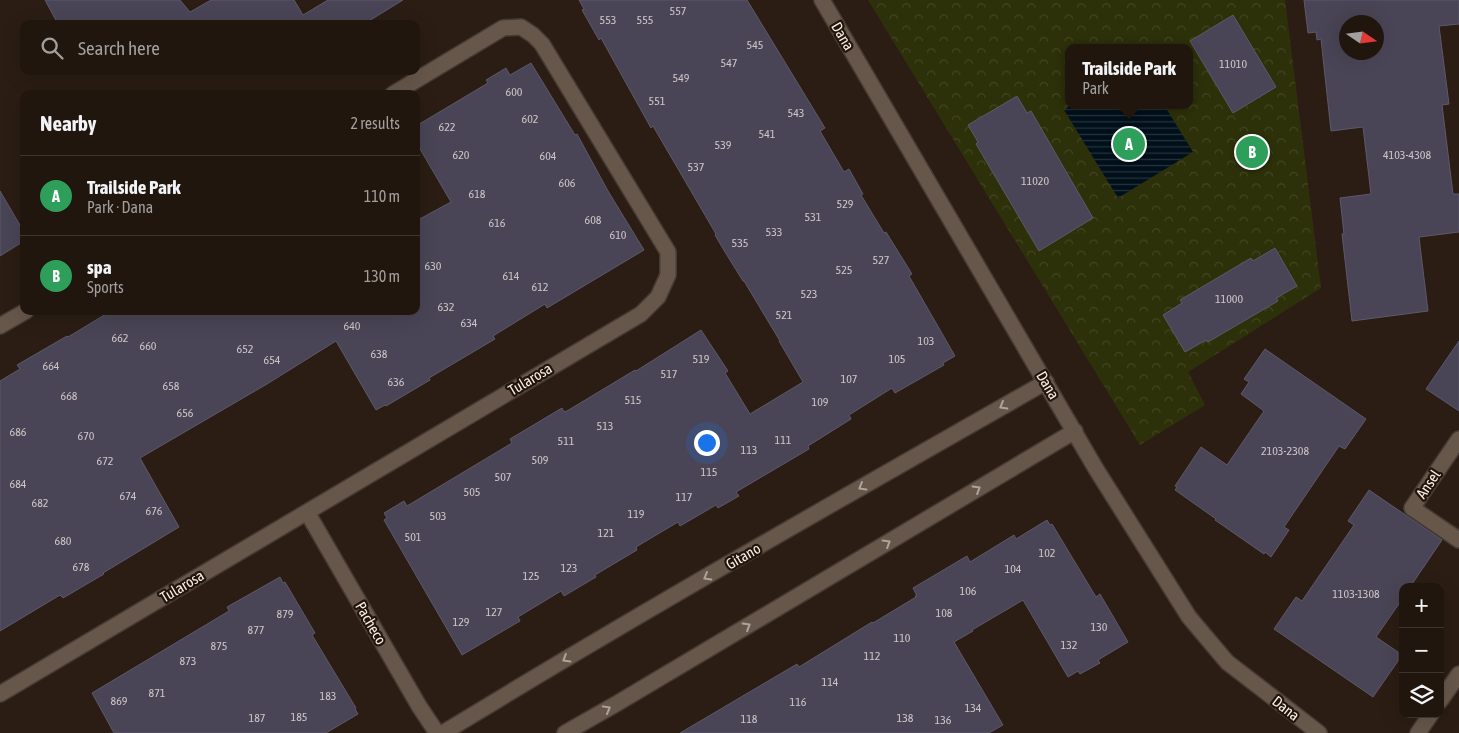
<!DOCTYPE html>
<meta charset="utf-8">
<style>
body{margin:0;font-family:"Asap Condensed",sans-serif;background:#2d231c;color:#f1f3f6}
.controls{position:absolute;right:15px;bottom:15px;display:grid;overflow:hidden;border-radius:10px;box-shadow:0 5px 20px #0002}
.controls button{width:45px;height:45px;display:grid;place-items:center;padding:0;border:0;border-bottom:1px solid #3d352e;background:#20160e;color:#f1f3f6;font:25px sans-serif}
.compass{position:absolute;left:1339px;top:15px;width:45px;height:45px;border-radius:50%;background:#20160e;box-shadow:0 5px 20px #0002;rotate:103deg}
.you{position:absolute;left:706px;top:442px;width:18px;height:18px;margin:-12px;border:4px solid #fff;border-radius:50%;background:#1a73e8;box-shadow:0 0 0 8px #1a73e833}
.badge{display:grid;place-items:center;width:32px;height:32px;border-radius:50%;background:#db2777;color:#fff;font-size:16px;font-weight:700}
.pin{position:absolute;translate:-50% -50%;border:2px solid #fff;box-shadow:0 1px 5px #0006}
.popup{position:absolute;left:1065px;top:44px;width:128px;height:65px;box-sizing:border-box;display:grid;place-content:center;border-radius:10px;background:#20160e;filter:drop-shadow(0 1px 4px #0005);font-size:16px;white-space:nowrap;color:#a29f9e}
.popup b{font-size:19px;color:#f1f3f6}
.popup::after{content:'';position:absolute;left:50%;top:100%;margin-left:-10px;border:10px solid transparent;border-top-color:#20160e}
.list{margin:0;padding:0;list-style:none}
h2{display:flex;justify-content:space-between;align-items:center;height:65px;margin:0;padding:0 20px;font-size:21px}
h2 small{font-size:16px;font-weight:400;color:#a29f9e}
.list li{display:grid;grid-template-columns:32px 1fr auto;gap:15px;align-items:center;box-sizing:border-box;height:80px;padding:0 20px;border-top:1px solid #3d352e}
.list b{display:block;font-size:19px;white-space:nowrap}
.list p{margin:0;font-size:16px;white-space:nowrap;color:#a29f9e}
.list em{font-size:16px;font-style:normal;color:#a29f9e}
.icon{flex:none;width:28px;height:28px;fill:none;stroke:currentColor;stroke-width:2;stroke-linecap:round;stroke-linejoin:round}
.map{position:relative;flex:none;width:1459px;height:733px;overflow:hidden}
.search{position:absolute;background:#20160e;box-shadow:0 5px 20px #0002;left:20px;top:20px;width:400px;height:55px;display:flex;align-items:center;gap:12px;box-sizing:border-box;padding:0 18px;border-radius:10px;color:#a29f9e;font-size:19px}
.panel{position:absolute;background:#20160e;box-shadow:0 5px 20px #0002;left:20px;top:90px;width:400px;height:225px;border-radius:10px}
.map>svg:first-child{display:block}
</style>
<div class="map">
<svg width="1459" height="733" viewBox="0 0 1459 733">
<defs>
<pattern id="park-crowns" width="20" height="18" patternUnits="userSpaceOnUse" patternTransform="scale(1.25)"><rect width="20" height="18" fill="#2d3109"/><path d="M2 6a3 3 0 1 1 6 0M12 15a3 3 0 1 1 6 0" fill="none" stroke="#424521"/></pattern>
<pattern id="water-rules" width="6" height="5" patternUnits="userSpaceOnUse" patternTransform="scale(1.25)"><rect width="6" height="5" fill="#00101a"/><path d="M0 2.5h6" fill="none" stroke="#26333b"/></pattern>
</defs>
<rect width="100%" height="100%" fill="#2b1d13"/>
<path fill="url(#park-crowns)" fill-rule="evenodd" d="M868,0H1285L1321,288L1188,372L1205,405L1140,445ZM1069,48H1189V105H1069Z"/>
<path fill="url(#water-rules)" d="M1071,105H1164L1193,152L1118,198L1064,110Z
M1256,134L1270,156L1247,170L1234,148Z"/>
<path fill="#494556" stroke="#5c596a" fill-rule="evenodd" d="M45,0H180L190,12L211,0H294L303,15L328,0H403L364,24H58Z
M579,0H747L825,128L820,131L844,172L849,169L863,194L861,195L884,233L886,232L912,274L909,276L955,356L943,363L944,365L895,393L892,388L849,415L851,419L808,446L809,449L736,492L739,496L718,508L716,505L680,526L678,522L636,547L637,550L595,575L596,577L564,596L561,591L518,617L520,621L462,655L384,520L387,518L384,513L404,501L407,506L512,443L510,439L562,408L564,412L567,411L635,370L636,371L701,330L728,371L725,373L750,414L803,382L779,341H780L744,281H743L725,252L715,235L716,234L653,126L651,128L601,38L599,40L582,10L584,9Z
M1304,0H1459V24L1439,26L1449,104L1442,105L1453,194H1459V232L1419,237L1428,311L1352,321L1342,234H1344L1340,198L1371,194L1363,127L1331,131L1321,39L1317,40L1316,32L1308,33ZM1346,22H1376V52H1346Z
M1233,15L1276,87L1233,113L1190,41Z
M531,63L575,135L577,134L608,191L644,250L547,308L545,304L493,336L495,339L429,378L430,380L386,406L385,405L376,410L336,341L267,384L140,458L179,527L103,573L104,574L63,598L60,595L0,631V381L20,369L17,365L67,336L68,337L111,311H416V221L451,202L416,142V126L488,83L486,80L506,68L510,75Z
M1017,96L1027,113L1031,111L1093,218L1039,251L976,144L978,142L968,125Z
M0,191L24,232V241L0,256Z
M1275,248L1297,286L1276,298L1278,301L1208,342L1206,340L1185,352L1163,315L1182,303L1180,300L1251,258L1253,261Z
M1459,341V411L1426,389Z
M1265,349L1366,419L1345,449L1339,446L1284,527L1289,530L1271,557L1265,552L1264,554L1215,520L1216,519L1175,490L1177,487L1175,486L1201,447L1227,465L1264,411L1241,394L1249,382L1244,379Z
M1369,490L1442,540L1410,587H1403V598L1376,637L1398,652V661L1373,697L1274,629L1296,597L1302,601L1354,525L1348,521Z
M1047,520L1050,525L1052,524L1096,597L1100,594L1128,642L1098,660L1100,663L1080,674L1078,671L1068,677L1023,600L972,630L973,631L954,642L1003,725L989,733H680L797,664L799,667L872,622L873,623L916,597L915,596H917L913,588L967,556L970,562L1014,535L1016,539Z
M280,577L283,583L285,582L315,633L312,635L356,708L355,709L358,714L326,733H114L92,693L229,611L227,607Z"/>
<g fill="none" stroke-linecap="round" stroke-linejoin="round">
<defs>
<path id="minor" d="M822,0L1096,469L1189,617L1227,662L1319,733
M0,326L26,311
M1459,439L1412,508L1459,540
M307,512L419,706L437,733
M0,694L641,314L658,297L668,275V252L542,44L533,35L521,27L503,28L393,94
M1440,701L1459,674
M443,733C641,612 844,497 1046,382
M565,733L616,704L1075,431
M1418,733L1431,714"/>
</defs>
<use href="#minor" stroke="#463a34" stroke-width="18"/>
<use href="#minor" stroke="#67574b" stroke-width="15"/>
</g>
<defs><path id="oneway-chevron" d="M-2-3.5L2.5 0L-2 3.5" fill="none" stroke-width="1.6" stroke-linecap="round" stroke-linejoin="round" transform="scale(1.25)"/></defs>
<g stroke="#b0a39a">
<use href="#oneway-chevron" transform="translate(1003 406) rotate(150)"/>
<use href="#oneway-chevron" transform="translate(862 487) rotate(150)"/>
<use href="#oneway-chevron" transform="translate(977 489) rotate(-31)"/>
<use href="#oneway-chevron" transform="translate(887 543) rotate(-31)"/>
<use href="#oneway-chevron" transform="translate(707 577) rotate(150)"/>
<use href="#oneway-chevron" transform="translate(747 626) rotate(-31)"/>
<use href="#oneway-chevron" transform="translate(566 659) rotate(149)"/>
<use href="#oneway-chevron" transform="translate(607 709) rotate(-29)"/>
</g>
<g text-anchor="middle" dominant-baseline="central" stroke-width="4.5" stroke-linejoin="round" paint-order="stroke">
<g font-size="12" fill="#cdc4c4">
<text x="678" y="11">557</text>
<text x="608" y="20">553</text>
<text x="645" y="20">555</text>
<text x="755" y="45">545</text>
<text x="729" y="63">547</text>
<text x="1233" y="64">11010</text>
<text x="681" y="78">549</text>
<text x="514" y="92">600</text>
<text x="657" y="101">551</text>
<text x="796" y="113">543</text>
<text x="530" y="119">602</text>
<text x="447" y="127">622</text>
<text x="767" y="134">541</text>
<text x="723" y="145">539</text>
<text x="461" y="155">620</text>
<text x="1407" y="155">4103-4308</text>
<text x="548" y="156">604</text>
<text x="696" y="167">537</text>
<text x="1035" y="181">11020</text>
<text x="567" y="183">606</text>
<text x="477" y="194">618</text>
<text x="845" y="204">529</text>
<text x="813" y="217">531</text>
<text x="593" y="220">608</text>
<text x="497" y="223">616</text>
<text x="774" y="232">533</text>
<text x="618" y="235">610</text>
<text x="740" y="243">535</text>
<text x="881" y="260">527</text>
<text x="433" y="266">630</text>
<text x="844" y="270">525</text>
<text x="511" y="276">614</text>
<text x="540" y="287">612</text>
<text x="809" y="294">523</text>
<text x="1229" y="299">11000</text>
<text x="446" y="307">632</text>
<text x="784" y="315">521</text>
<text x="469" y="323">634</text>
<text x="352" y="326">640</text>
<text x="120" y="338">662</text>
<text x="926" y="341">103</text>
<text x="148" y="346">660</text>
<text x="245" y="349">652</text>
<text x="379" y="354">638</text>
<text x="701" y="359">519</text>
<text x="897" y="359">105</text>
<text x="272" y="360">654</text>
<text x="51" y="366">664</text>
<text x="669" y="374">517</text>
<text x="849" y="379">107</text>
<text x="396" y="382">636</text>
<text x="171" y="386">658</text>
<text x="69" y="396">668</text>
<text x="633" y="400">515</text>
<text x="820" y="402">109</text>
<text x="185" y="413">656</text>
<text x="605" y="426">513</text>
<text x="18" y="432">686</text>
<text x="86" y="436">670</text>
<text x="783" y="440">111</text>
<text x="566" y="441">511</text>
<text x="749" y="450">113</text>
<text x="1285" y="451">2103-2308</text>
<text x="540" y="460">509</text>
<text x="105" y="461">672</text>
<text x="709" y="472">115</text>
<text x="503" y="477">507</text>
<text x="18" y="484">684</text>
<text x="472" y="492">505</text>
<text x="128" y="496">674</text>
<text x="684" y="497">117</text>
<text x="40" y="503">682</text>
<text x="154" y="511">676</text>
<text x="636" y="514">119</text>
<text x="438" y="516">503</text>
<text x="606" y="533">121</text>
<text x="413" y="537">501</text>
<text x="63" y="541">680</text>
<text x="1047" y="553">102</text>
<text x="81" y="567">678</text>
<text x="569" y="568">123</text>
<text x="1013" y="569">104</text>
<text x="531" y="576">125</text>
<text x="968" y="591">106</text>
<text x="1356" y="594">1103-1308</text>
<text x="494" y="612">127</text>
<text x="944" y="613">108</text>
<text x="285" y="614">879</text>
<text x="461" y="622">129</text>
<text x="1099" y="627">130</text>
<text x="256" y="630">877</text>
<text x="902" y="638">110</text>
<text x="1069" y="645">132</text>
<text x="219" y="646">875</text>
<text x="872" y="656">112</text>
<text x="188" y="661">873</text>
<text x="830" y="682">114</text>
<text x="157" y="693">871</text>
<text x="328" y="696">183</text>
<text x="119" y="701">869</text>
<text x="798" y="702">116</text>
<text x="973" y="708">134</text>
<text x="299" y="717">185</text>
<text x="257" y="718">187</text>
<text x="905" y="718">138</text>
<text x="749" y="719">118</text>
<text x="943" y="720">136</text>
</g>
<g font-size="15" fill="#f9efe8" stroke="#21140a">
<text transform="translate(843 36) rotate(60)">Dana</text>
<text transform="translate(530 379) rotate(-31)">Tularosa</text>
<text transform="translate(1048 385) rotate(59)">Dana</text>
<text transform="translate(1428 484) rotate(-56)">Ansel</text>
<text transform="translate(743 556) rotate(-30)">Gitano</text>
<text transform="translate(182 586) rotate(-31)">Tularosa</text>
<text transform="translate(371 623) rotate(60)">Pacheco</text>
<text transform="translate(1286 708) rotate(38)">Dana</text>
</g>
</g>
</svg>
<div class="controls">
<button>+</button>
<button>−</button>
<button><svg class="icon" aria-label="layers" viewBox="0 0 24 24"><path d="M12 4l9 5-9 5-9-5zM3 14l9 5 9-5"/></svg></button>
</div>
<svg class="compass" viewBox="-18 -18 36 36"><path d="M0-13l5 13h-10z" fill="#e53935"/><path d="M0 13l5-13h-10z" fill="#a29f9e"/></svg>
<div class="you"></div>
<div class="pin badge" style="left:1129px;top:144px;background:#2e9e5b">A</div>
<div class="popup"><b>Trailside Park</b>Park</div>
<div class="pin badge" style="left:1252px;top:152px;background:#2e9e5b">B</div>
<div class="search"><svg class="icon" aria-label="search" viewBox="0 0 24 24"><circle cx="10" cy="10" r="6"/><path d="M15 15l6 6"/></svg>Search here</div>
<section class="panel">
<h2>Nearby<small>2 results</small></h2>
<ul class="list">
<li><span class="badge" style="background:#2e9e5b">A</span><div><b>Trailside Park</b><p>Park · Dana</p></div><em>110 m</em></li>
<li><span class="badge" style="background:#2e9e5b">B</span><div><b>spa</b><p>Sports</p></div><em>130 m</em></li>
</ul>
</section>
</div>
